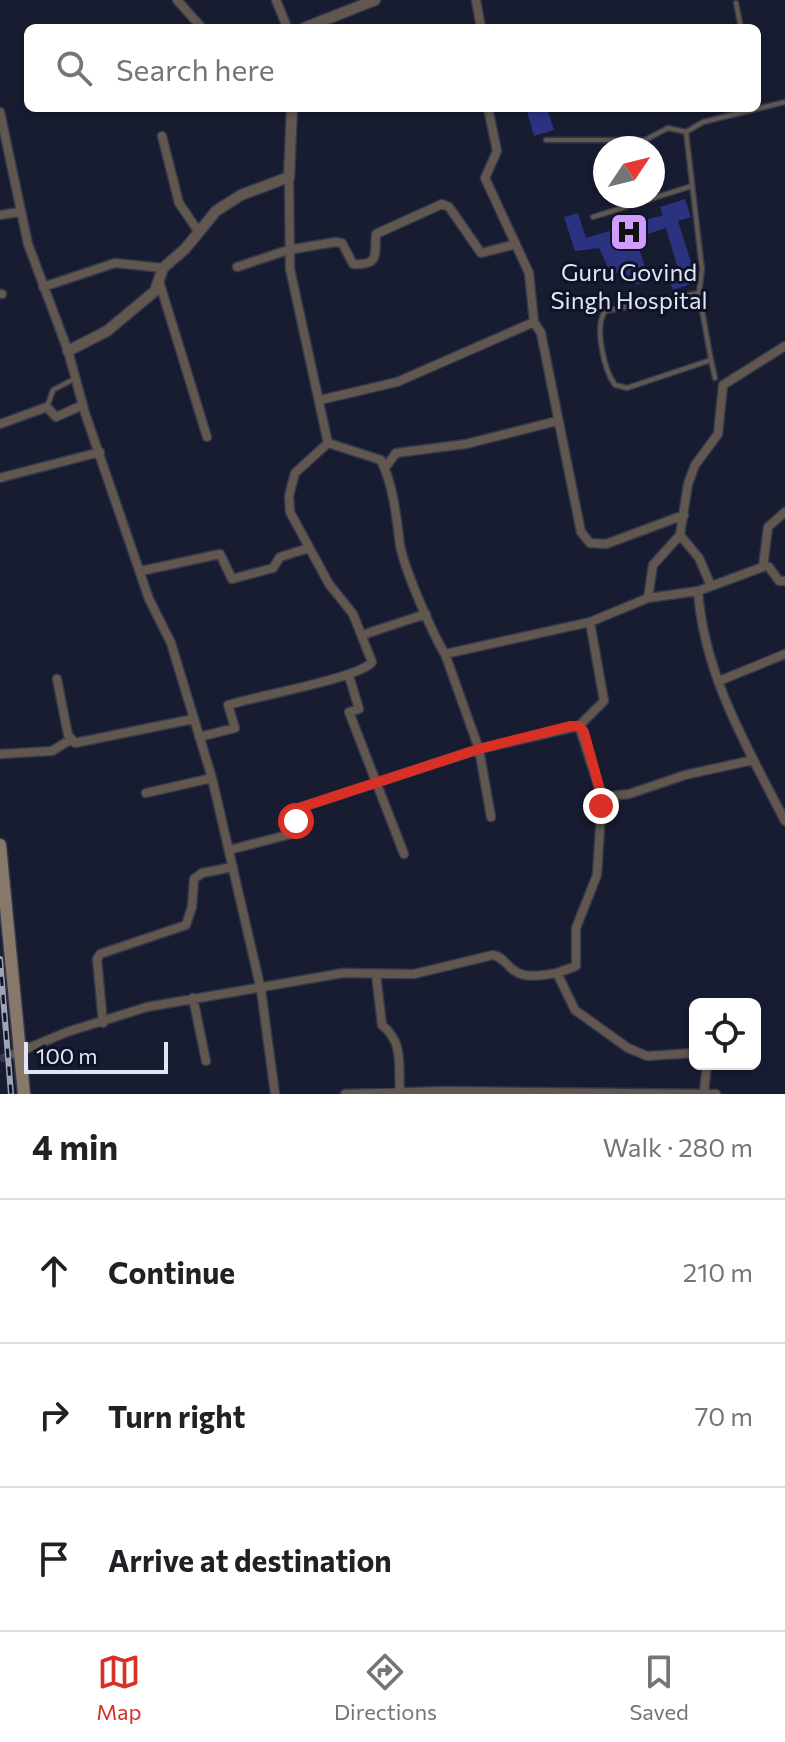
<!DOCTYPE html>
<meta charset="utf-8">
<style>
body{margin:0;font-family:Commissioner,sans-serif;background:#f6f6f6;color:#202124}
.controls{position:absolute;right:24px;bottom:24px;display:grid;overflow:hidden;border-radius:12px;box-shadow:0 2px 6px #0004}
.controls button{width:72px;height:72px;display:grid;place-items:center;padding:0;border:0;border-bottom:2px solid #e0e0e0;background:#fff;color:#202124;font:40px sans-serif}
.compass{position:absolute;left:593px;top:136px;width:72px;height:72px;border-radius:50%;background:#fff;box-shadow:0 2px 6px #0004;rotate:55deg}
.scale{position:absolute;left:24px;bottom:20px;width:144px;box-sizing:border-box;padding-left:8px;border:4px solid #e1e5f3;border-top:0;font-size:22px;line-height:28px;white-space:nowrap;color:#e1e5f3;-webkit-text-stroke:6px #0f1327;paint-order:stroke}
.stop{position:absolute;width:24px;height:24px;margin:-18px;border:6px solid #d93025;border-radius:50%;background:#fff}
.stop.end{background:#d93025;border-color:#fff;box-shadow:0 2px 8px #0008}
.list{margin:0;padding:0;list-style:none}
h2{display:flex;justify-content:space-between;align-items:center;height:104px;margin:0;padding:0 32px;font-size:34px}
h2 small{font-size:26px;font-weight:400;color:#757577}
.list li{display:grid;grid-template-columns:52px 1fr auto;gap:24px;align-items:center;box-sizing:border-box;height:144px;padding:0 32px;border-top:2px solid #e0e0e0}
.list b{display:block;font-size:30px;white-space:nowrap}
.list em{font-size:26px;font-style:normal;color:#757577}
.icon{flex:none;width:44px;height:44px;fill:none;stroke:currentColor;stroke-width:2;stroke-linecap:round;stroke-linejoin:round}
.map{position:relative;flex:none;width:785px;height:1094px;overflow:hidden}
.search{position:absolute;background:#fff;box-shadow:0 2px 6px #0004;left:24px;right:24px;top:24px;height:88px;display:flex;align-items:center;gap:20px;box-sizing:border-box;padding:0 28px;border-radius:12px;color:#757577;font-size:30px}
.sheet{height:536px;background:#fff}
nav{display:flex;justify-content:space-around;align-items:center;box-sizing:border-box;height:112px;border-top:2px solid #e0e0e0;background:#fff;font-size:22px;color:#757577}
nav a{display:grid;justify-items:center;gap:4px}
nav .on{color:#d93025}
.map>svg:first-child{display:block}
</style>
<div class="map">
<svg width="785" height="1094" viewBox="0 0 785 1094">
<rect width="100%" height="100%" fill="#181c31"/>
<path fill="#2b3380" d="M526,108H547L554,130L534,136Z
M685,199L691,217L678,221L695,275L691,284L673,290L668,276L679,272L666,228L636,238L649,281L636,285L634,278L623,282L620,272L611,274L599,248L575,251L564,217L578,213L586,238L663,215L660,207Z"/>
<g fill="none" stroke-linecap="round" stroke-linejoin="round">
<path stroke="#363a4e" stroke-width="8" stroke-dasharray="8 4" stroke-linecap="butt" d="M0,1059L14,1054"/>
<defs>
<path id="service" d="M736,3L741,28
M546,140H645L668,128L686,132
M593,217L692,186
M699,293L605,311C594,327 604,370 615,385L627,388L711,360L699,293L702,269L686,132L703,122L785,102
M711,360L715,378
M47,407L53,390L74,379"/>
<path id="minor" d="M177,0L202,28
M276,0L287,27
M476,0L481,28
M488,108L497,151L485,178L529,273L534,322L541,333L581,532L590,543L606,544L684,515
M0,112L28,244L68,351L85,413L149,599L171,643L212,778L261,990L275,1094
M162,136L179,203L198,231
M0,215L19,212
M237,267L288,250L335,242L342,243L353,264C381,266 374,253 376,234L442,204L449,207L481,253L516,244
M159,281L207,437
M43,287L115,263L163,268
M0,294H2
M785,346L723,385L718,434L695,465L688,484L680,535L653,565L648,598L698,591C704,675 747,747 785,821
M320,400L397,382L534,322
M0,424L47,407L56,417L83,405
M328,443L381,460C394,488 396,515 400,545C404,568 432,633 445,654
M385,468L396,453L466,444L557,421
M0,478L100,452
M680,535L699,558L711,586
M769,567L779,581H785
M141,571L220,554L232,579L273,568L280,557L309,548
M698,591L763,567L768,527L785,512
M362,635L426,614
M349,676L359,709L349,712L404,854
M57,679L68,735L75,743L193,719
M719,681L785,654
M579,726L604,701L590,622
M199,737L235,728L228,705C256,696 360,678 372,662L353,614L329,584L290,512L289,496L295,473L328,443L290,269L289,177
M0,754L52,751L70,740
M146,793L212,778
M602,797L579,726L479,749L445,654L590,622L648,598
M229,850L295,833L299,808L479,749L491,817
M557,973L576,966V928L597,875L602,797L629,794L685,775L753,760
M376,974L382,1025C404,1043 398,1064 400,1092
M193,998L206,1061
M103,1023L97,959L100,954L186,925L192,907L194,879L202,873L233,867
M14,1054L67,1032L147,1007L343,973L414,974L493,955C504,957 505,965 515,971C526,979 544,975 557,973L575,1010L628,1048L647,1056L695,1053
M704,1092L707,1064
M345,1094L445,1091L716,1094"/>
<path id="tertiary" d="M304,28L375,0
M68,351L107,331L155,291L163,268L185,249L216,211L241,195L289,177L292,108"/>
<path id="secondary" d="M0,845L24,1094"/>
</defs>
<use href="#service" stroke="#34384c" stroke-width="7"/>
<use href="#minor" stroke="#34384c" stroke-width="11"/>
<use href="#tertiary" stroke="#34384c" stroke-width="13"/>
<use href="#secondary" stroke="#34384c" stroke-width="15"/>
<use href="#service" stroke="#61574f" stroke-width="4"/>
<use href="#minor" stroke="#61574f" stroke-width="8"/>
<use href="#tertiary" stroke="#61574f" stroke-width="10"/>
<use href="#secondary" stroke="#87786a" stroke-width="12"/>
<defs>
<path id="rail" d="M0,959L11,1094"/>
</defs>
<use href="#rail" stroke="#9fa3b3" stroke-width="6"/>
<use href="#rail" stroke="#0f1327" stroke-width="3" stroke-dasharray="9" stroke-linecap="butt"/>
</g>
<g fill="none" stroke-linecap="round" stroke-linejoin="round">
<path stroke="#d93025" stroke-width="10" d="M296,821L299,808L479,749L570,726H579L584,732L602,797L601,806"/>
</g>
<defs>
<symbol id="hospital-square" viewBox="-11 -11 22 22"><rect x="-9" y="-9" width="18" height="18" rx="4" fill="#d09dff" stroke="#0f1327"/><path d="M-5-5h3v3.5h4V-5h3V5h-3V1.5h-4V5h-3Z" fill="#111"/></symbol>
</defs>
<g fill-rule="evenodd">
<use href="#hospital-square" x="607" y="210" width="44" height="44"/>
</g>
<g text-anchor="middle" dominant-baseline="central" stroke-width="6" stroke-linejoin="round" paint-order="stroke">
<g font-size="24" fill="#e1e5f3" stroke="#0f1327">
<text x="629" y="271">Guru Govind<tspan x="629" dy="28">Singh Hospital</tspan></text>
</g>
</g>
</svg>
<div class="controls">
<button><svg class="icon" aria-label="locate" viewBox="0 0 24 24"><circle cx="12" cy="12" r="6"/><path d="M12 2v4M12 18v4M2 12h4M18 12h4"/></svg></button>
</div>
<svg class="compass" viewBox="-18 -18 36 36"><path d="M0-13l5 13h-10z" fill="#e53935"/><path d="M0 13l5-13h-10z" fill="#757577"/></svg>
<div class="scale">100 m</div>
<div class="stop" style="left:296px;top:821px"></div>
<div class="stop end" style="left:601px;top:806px"></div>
<div class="search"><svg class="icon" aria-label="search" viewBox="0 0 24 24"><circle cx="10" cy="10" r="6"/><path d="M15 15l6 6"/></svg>Search here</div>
</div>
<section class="sheet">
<h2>4 min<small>Walk · 280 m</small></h2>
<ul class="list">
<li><svg class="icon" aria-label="ahead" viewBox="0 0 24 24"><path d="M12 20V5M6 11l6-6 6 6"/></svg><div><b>Continue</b></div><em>210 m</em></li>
<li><svg class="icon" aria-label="right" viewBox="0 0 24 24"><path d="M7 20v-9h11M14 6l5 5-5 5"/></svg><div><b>Turn right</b></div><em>70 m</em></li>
<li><svg class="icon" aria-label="arrive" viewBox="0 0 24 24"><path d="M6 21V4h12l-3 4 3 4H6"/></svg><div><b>Arrive at destination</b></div></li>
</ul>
</section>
<nav>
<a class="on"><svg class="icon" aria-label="map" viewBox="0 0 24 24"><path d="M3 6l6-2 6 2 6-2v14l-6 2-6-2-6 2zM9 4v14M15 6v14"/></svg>Map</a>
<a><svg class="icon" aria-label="directions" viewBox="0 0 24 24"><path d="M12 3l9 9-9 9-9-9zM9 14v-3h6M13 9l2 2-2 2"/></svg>Directions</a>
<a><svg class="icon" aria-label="saved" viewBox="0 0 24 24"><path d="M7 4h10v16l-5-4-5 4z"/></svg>Saved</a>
</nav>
